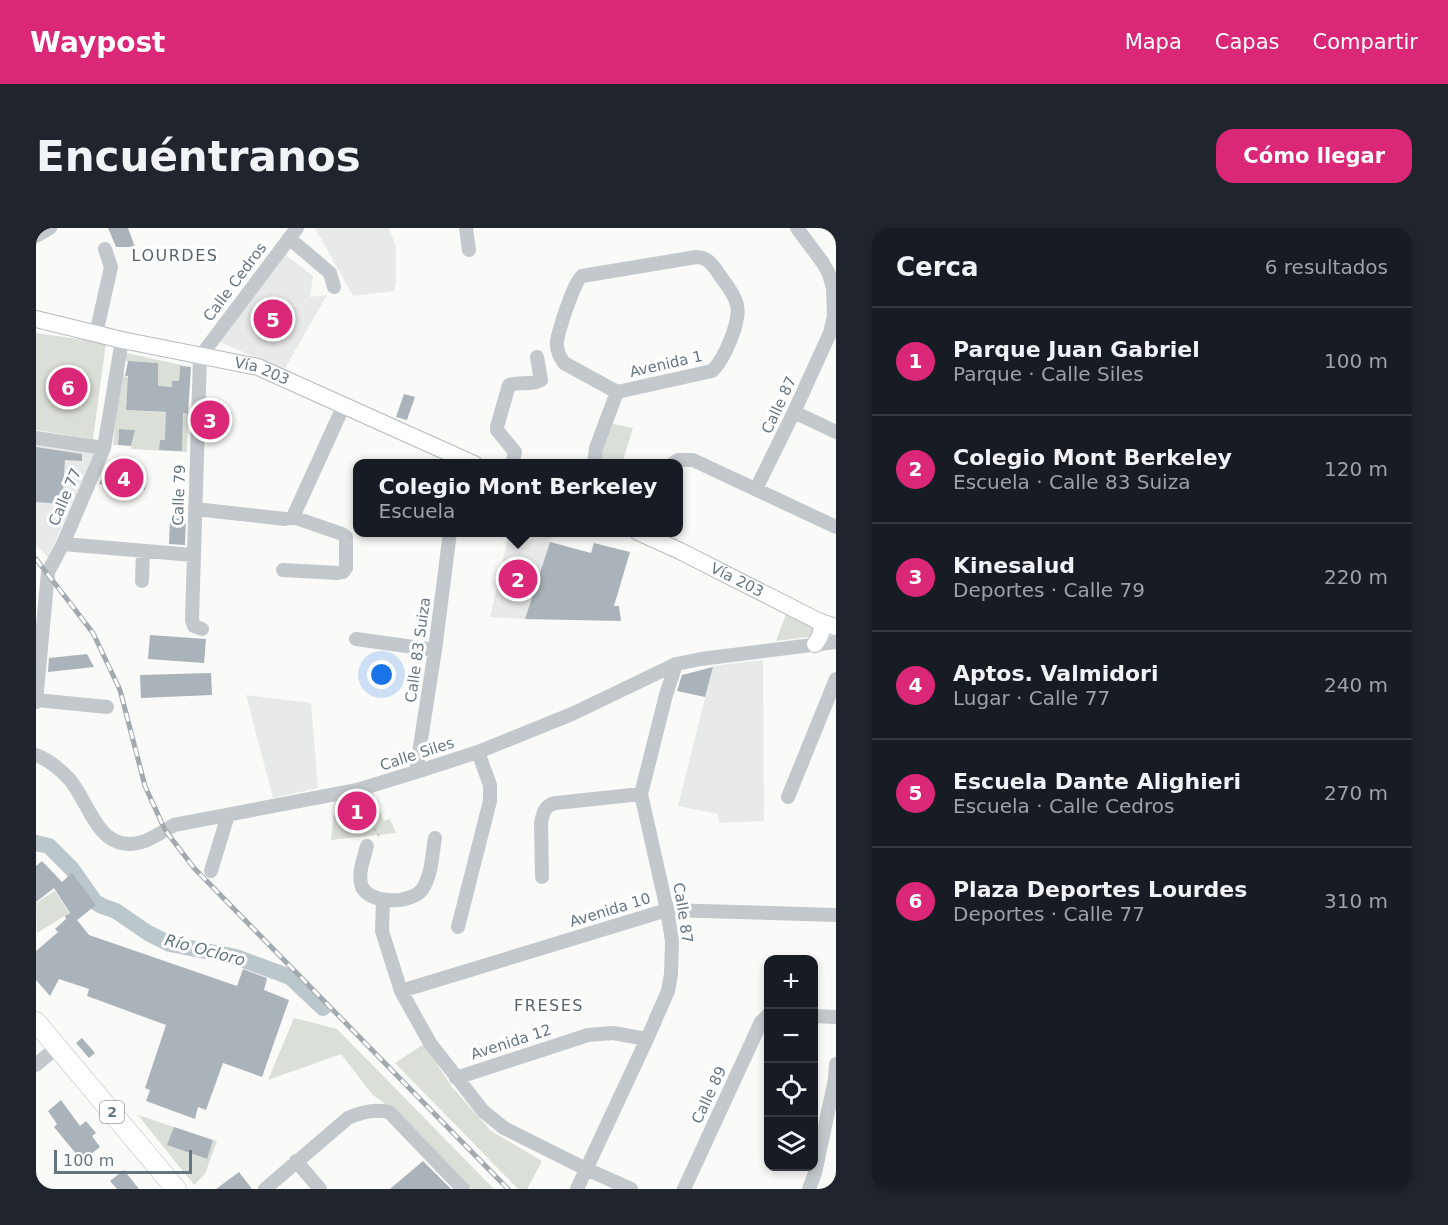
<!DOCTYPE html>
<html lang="es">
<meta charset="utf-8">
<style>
body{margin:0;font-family:"DejaVu Sans",sans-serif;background:#20242c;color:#f1f3f6}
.controls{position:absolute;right:18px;bottom:18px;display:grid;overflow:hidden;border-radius:12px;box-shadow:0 3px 9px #0003}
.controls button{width:54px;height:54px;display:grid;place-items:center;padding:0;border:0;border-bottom:2px solid #363941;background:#171b24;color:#f1f3f6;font:30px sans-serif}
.scale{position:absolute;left:18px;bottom:15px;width:138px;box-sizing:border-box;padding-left:6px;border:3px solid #657683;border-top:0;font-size:16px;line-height:21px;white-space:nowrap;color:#657683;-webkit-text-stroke:4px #fff;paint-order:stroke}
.you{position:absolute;left:346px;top:447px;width:21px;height:21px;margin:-15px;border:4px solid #fff;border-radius:50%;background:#1a73e8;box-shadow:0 0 0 9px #1a73e833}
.badge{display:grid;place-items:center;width:39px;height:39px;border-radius:50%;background:#db2777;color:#fff;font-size:20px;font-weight:700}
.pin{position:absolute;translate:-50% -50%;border:3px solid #fff;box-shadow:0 2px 6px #0006}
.popup{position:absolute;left:317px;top:231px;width:330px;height:78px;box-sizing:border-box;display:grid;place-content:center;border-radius:12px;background:#171b24;filter:drop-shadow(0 2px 4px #0005);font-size:20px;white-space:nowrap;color:#9ea1a6}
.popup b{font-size:22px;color:#f1f3f6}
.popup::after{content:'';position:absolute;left:50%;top:100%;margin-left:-12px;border:12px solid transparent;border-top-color:#171b24}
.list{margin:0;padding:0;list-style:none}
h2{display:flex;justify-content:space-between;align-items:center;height:78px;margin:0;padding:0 24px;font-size:26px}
h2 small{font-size:20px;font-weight:400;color:#9ea1a6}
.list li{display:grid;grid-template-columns:39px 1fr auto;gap:18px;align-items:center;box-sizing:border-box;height:108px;padding:0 24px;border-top:2px solid #363941}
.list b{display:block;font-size:22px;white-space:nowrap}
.list p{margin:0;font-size:20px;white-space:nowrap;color:#9ea1a6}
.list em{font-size:20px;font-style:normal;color:#9ea1a6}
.icon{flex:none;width:33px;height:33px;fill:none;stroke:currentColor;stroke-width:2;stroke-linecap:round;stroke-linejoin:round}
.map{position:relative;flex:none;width:800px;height:961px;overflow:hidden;border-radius:18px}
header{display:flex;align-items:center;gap:36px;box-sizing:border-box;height:84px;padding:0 30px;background:#db2777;color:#fff}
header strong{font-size:28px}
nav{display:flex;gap:33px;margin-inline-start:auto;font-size:21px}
.intro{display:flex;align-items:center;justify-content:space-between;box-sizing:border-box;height:144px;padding:0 36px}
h1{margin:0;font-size:42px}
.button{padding:15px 27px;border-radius:18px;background:#db2777;color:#fff;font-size:21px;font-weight:700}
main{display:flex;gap:36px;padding:0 36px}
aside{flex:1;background:#171b24;border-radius:18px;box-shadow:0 3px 9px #0003}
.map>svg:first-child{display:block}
</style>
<header>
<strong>Waypost</strong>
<nav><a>Mapa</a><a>Capas</a><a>Compartir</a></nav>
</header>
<div class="intro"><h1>Encuéntranos</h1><a class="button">Cómo llegar</a></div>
<main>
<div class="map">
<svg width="800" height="961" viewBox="0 0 800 961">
<rect width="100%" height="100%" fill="#fafaf8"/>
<path fill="#e8e9e9" d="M279,0H353L360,19V52L358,63L317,68Z
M246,24L277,48L274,69L291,67L248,142L180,112Z
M0,214L61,223L12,329L0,317Z
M473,305H517L489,391L454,389Z
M727,432L728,593L683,595L682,586L642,578L677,438Z
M210,467L275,475L282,560L237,570Z"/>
<path fill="#dadfd7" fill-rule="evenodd" d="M0,105L70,115L57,211L0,202Z
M90,125L155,139L144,138L143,153H136V159L92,157L90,182L152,186L151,224L95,221L98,202L83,201L82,217H77L87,126ZM88,133L122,135L121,156L88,148Z
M573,195L597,200L586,235L563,236Z
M752,381L785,399L781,408L740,413Z
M337,565L348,593L354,591L360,605L295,612L299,574Z
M19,663L33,685L1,705L0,675Z
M258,790L301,801L458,961H435L353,879L336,866L305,826L232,852Z
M388,816L416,859L455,903L506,933L491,961H482L359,835Z
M102,887L138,899L132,917L170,931L177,912L181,913L169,946L158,957Z"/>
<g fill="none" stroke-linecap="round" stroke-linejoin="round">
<path stroke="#bbc7cb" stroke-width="16" d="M0,615L13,618L36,641L59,674L66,678L80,683L112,705L134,716L200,729L254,749L287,780"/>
</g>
<path fill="#aab3b9" d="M72,0H92L99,19H80Z
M92,133L122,135V158L136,159V153H143L144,138L155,139L152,186L147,185L146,223L123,222L124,212H129L130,184L90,182L92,148H89Z
M368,166L379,169L371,192L360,189Z
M83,201L99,202L95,218L82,217Z
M0,219L46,226V233L29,232L26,276L0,274Z
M72,238L110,245L109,262L63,256Z
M134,290L150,291L149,317L133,316Z
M514,314L555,325L558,315L594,324L578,378H583L585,393L489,391Z
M114,407L170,411L168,435L112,431Z
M51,426L58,439L12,444L13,430Z
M677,439L669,469L641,463L646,447Z
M175,445L176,467L105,470L104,447Z
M6,633L26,654L36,645L60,677L41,692L53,707L201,758L207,741L231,750L228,762L253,772L226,849L187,835L170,882L162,879L159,891L110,873L114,862L109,860L130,797L51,768L53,761L23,751L14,768L0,752V723L22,704L19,701L30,691L29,688L34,685L18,660L0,674V638Z
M46,810L59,825L53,830L40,815Z
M25,872L44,898L50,893L60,905L56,908L64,919L46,933L18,899L21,896L12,883Z
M138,899L177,912L171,931L131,917Z
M387,933L415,961H354Z
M88,942L95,951L103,961H81L74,953Z
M203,944L216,961H180Z"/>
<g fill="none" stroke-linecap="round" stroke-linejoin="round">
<defs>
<g id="major">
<path id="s1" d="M0,91L86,112L222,139L438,236"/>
<path id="s2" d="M602,304L644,323L784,394L800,399"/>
<path d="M779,416C785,408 787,403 784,394"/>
</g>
<path id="highway" d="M0,794L140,961"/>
</defs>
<use href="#major" stroke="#b5babe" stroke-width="18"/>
<use href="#highway" stroke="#b4b9bd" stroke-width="21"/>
<path stroke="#bbbfc2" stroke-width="1.5" stroke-dasharray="3 3" stroke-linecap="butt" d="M336,571L337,599L343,608L340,609"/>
<path stroke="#c3c8cc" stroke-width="14" d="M430,0L433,22
M0,8L14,0
M253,10L294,45L298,59
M660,29C673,29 678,39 685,49C691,57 699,67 701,77C705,93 688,132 676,143L581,164L528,135C523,128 520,122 521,113C523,101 538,54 546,48Z
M60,106L75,39L69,21
M758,184L800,204
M0,210L68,220
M476,236L479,224L461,202V199L473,157C484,153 495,158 505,152L501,129
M558,236L560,220L581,164
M636,236L642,232H657L800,299
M720,261L758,184L794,105L798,88L797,60L793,46L787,35L761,0
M159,281L249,291L257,289L308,177
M27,316L157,327
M247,342L302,345L307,344L310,340V309L306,306L257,289
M106,353L107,323
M166,401L158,398L156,392L164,129L261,0
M320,411L399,422
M0,472L71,479
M0,474L12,344L27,316L68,220L86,112
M0,527C14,532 24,541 34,552C55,577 63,629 109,613C119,609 128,603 138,597L321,562L380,544L442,524L536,486L640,436L665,431L800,414
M380,544L399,422L414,304
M752,569L800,451
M331,618C328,630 321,646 326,659C335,677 378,676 387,660C396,646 396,626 399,610
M175,643L192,587
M506,649L505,595C507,584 509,577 520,575L605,566
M347,673L346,703L365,763L394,815L447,883L468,900L550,941L595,961
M422,699L454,573V557L442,524
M365,763L631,682L800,687
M778,788L800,789
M0,837L21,819
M420,850L552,807L577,805L611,811
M260,933L284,961
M229,961L312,890C326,884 338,881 353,884L427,961
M541,961L611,811L632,763L635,746L636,713L631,682L605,566L630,467L640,436
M648,961L725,794L732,787
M773,961L779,945L799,851L800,836"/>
<use href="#major" stroke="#fff" stroke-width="16"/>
<use href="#highway" stroke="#fff" stroke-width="20"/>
<defs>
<path id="rail" d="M0,331L57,405L84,462L109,558L129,602L158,640L472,961"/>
</defs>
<use href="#rail" stroke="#a2aab0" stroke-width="5"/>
<use href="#rail" stroke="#fff" stroke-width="3" stroke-dasharray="9" stroke-linecap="butt"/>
</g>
<g text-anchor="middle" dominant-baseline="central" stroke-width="6" stroke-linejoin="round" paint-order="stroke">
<rect fill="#fff" stroke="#939fa8" stroke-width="1.5" x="64" y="873" width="24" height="22" rx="4.5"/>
<g font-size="14" font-weight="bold" fill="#657683">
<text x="76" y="884">2</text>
</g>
<g font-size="15" fill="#657683" stroke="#fff">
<text transform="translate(199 54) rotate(-53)">Calle Cedros</text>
<text transform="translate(630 136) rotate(-13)">Avenida 1</text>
<text stroke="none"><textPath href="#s1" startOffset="232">Vía 203</textPath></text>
<text transform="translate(743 177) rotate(-65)">Calle 87</text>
<text transform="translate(143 267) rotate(-88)">Calle 79</text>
<text transform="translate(29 269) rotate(-67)">Calle 77</text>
<text stroke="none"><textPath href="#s2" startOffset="110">Vía 203</textPath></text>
<text transform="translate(382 422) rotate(-82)">Calle 83 Suiza</text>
<text transform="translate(381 526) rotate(-18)">Calle Siles</text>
<text transform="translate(574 682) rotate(-17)">Avenida 10</text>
<text transform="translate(647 685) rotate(81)">Calle 87</text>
<text transform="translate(475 814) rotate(-18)">Avenida 12</text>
<text transform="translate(673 867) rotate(-65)">Calle 89</text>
</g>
<g font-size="16" letter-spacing="1.5" fill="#57646e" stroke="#fff">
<text x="139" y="27">LOURDES</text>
<text x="513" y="777">FRESES</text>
</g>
<g font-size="16" font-style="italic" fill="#60757c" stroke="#fff">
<text transform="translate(169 722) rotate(15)">Río Ocloro</text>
</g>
</g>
</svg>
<div class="controls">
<button>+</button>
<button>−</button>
<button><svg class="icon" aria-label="locate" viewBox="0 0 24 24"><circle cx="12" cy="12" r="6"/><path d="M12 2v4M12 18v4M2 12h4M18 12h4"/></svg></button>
<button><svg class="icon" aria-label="layers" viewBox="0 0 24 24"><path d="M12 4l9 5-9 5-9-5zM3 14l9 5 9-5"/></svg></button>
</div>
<div class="scale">100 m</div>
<div class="you"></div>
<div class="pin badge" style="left:321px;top:583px">1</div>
<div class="pin badge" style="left:482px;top:351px">2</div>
<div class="popup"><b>Colegio Mont Berkeley</b>Escuela</div>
<div class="pin badge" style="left:174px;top:192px">3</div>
<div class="pin badge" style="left:88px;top:250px">4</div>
<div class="pin badge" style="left:237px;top:91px">5</div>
<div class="pin badge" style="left:32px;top:159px">6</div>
</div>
<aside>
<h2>Cerca<small>6 resultados</small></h2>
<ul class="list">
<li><span class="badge">1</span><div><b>Parque Juan Gabriel</b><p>Parque · Calle Siles</p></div><em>100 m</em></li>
<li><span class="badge">2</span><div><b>Colegio Mont Berkeley</b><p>Escuela · Calle 83 Suiza</p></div><em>120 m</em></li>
<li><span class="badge">3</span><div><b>Kinesalud</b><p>Deportes · Calle 79</p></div><em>220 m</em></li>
<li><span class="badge">4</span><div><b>Aptos. Valmidori</b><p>Lugar · Calle 77</p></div><em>240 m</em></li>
<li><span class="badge">5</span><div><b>Escuela Dante Alighieri</b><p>Escuela · Calle Cedros</p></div><em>270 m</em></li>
<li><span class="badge">6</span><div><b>Plaza Deportes Lourdes</b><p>Deportes · Calle 77</p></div><em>310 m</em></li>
</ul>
</aside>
</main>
